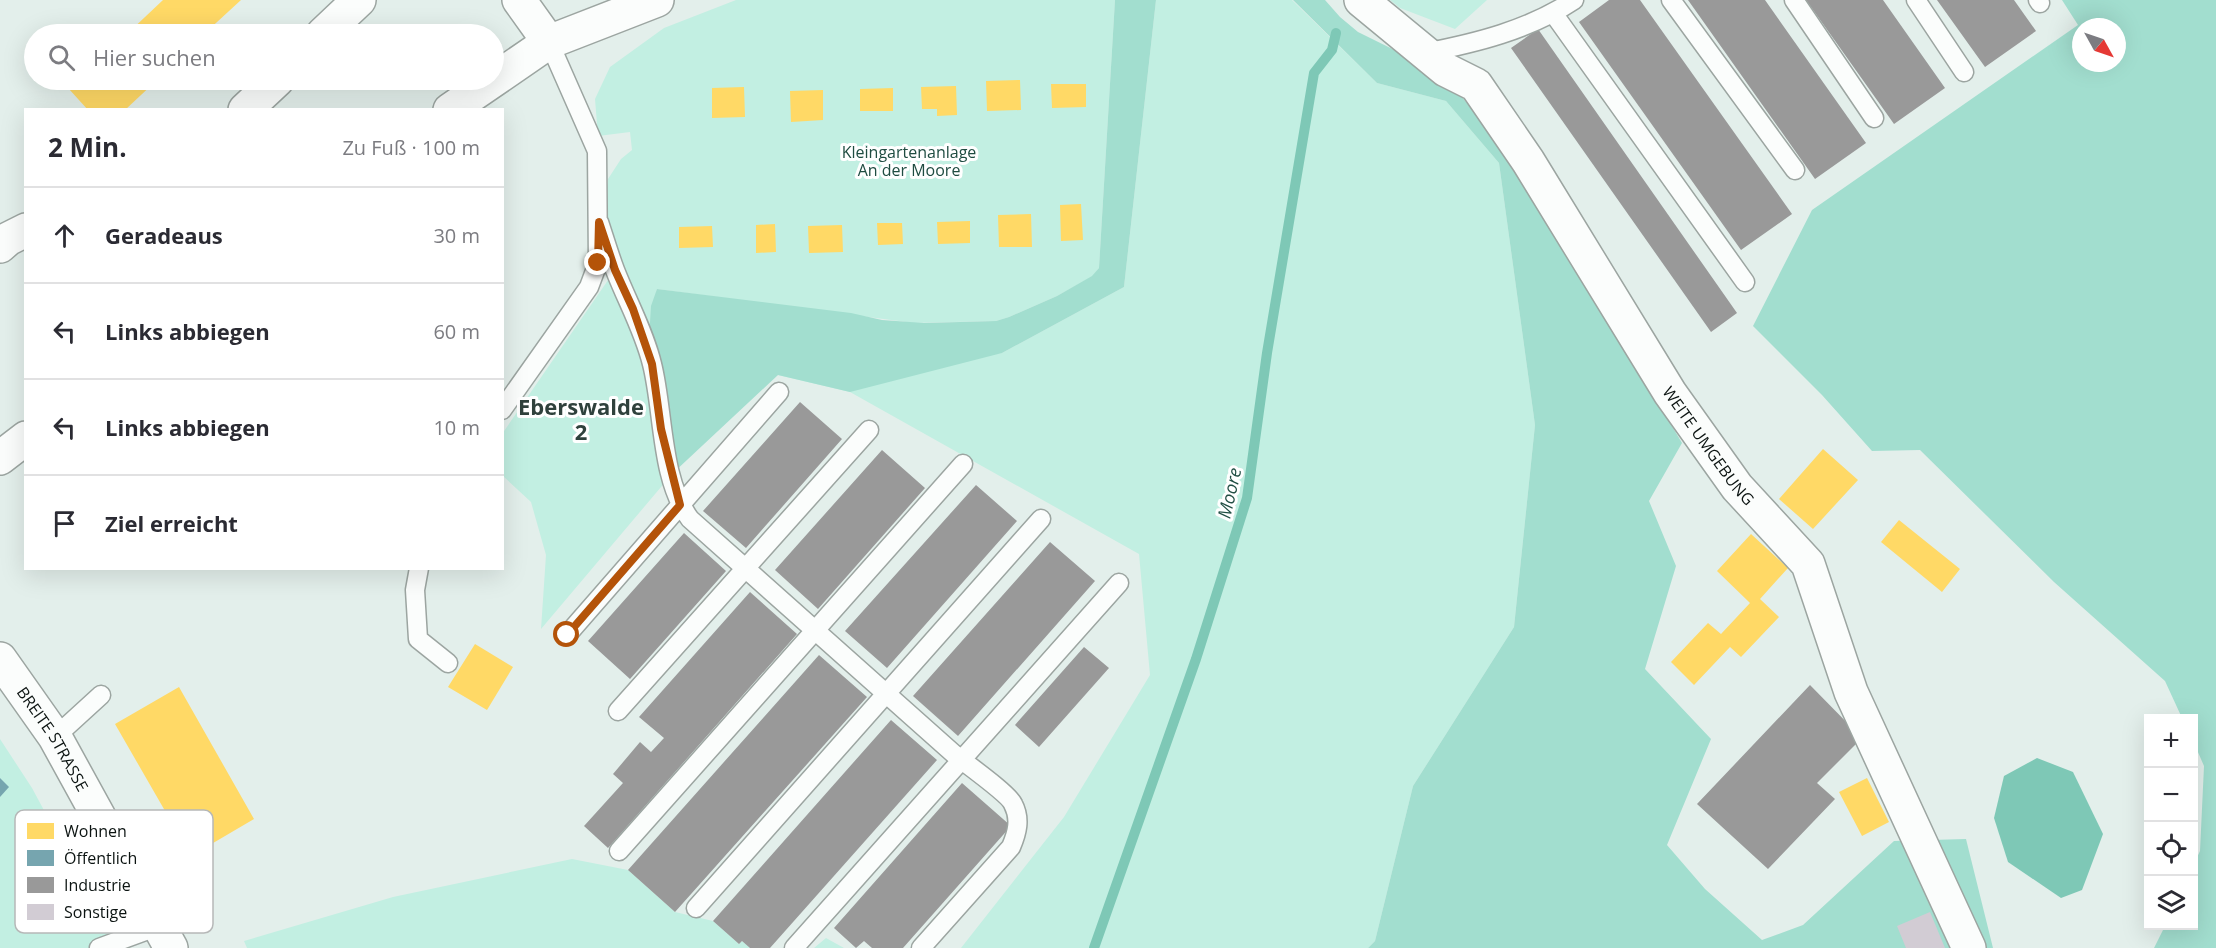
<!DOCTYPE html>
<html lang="de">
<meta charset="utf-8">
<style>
body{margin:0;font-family:"Open Sans",sans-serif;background:#f2f2f3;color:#2b2b33}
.controls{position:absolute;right:18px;bottom:18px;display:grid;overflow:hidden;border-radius:0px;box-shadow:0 6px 24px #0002}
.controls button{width:54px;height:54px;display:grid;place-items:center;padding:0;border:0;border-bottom:2px solid #e1e1e2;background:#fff;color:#2b2b33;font:30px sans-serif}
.compass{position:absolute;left:2072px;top:18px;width:54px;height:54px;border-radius:50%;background:#fff;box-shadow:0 6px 24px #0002;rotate:130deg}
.stop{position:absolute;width:18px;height:18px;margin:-14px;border:4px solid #b45309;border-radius:50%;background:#fff}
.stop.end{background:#b45309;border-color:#fff;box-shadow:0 2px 6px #0008}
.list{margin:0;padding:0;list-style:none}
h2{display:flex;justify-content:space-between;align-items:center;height:78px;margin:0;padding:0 24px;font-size:26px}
h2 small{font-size:20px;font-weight:400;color:#7c7c81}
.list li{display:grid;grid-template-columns:39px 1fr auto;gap:18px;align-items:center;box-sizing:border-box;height:96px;padding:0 24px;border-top:2px solid #e1e1e2}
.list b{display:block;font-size:22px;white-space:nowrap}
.list em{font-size:20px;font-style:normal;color:#7c7c81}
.icon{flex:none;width:33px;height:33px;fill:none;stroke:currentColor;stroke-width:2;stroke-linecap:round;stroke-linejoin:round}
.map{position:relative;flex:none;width:2216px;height:948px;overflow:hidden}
.search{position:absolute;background:#fff;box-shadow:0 6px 24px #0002;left:24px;top:24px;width:480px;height:66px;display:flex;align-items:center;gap:15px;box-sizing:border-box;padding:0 21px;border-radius:33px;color:#7c7c81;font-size:22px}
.panel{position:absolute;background:#fff;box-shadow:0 6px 24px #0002;left:24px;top:108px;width:480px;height:462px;border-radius:0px}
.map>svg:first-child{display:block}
</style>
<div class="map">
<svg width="2216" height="948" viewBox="0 0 2216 948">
<rect width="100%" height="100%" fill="#e3efeb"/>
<path fill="#c2efe2" d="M736,0H1115L1099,268L1093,276L1057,296L1009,317L996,321L914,323L657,289L649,339L608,227L604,207L608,179L621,159L632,150L630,132L598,136L595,99L610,67L664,28Z
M1156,0H1292L1377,83L1446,101L1499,163L1535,425L1514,627L1413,786L1375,941L1368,948H961L1064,817L1150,675L1139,554L850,392L778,375L1002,353L1124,287Z
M1390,0H1487L1455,29L1400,8Z
M615,270L633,309L672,474L541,629L546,555L531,502L503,476L502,434Z
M0,739L32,788L118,948H0Z
M572,859L628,870L675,912L713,921L739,944L742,941L750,948H247L244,941L393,897Z
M826,938L844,948H845H814Z"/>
<path fill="#a2decf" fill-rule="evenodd" d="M1115,0H1156L1124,287L1002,353L850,392L778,375L672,474L649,339L651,306L657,289L851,313L882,320L924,323L996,321L1009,317L1057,296L1092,276L1099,268Z
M1293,0H1325L1340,17L1358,32L1443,74L1517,164L1682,443L1649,501L1676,566L1645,669L1711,739L1667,845L1705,889L1762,940L1803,925L1894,841L1966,839L1993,948H1368L1375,941L1413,786L1514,627L1535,425L1499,163L1446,101L1377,83Z
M2062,0H2216V948H2154L2165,926H2194V864L2200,851L2204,766L2194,743V718H2182L2165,681L2054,582L1920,450L1872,451L1822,395L1753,326L1812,210L2078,25ZM2081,27H2117V63H2081Z"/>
<path fill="#7ec8b6" d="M2037,758L2073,772L2103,834L2082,890L2061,898L2008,862L1994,818L2004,776Z"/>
<path fill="#ffd966" d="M163,0H241L204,34H127Z
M79,80H157L125,110H88L69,89Z
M1020,80L1021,110L987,111L986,81Z
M1051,84H1086V107L1052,108Z
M956,86L957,115L937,116V109H922L921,87Z
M744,87L745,117L712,118V88Z
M893,88V111H860V89Z
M823,90V120L791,122L790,91Z
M1081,204L1083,240L1061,241L1060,205Z
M1031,214L1032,247H999L998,215Z
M970,221V243L938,244L937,222Z
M877,223H902L903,244L878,245Z
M775,224L776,252L756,253V225Z
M842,225L843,252L809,253L808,226Z
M712,226L713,247L679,248V227Z
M1823,449L1858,480L1813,529L1779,499Z
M1899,520L1960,569L1942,592L1881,542Z
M1751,534L1788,568L1760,599L1779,617L1741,657L1730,647L1694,685L1671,662L1708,623L1721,634L1750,603L1717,571Z
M475,644L513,667L487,710L448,687Z
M179,687L254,819L191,856L115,724Z
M1867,778L1889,822L1862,836L1839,792Z"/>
<path fill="#76a5af" d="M0,778L9,787L0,797Z"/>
<path fill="#999" d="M1609,0H1640L1792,214L1741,250L1579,22Z
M1688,0H1765L1866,143L1815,179Z
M1806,0H1883L1945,88L1894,124Z
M1937,0H2014L2036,31L1985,67Z
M1538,29L1737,313L1711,332L1511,48Z
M800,402L842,439L746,548L703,511Z
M882,450L925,488L818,609L775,570Z
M976,485L1017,521L887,668L845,631Z
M684,533L726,571L630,679L588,641Z
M1050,542L1095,581L958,736L913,696Z
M750,592L797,634L608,848L584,826L623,783L613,774L640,742L651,752L664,738L639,717Z
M1084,647L1109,668L1039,747L1015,725Z
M819,655L867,697L675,912L628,870Z
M1810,685L1862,738L1817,783L1835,799L1768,869L1697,804Z
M891,720L937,760L770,948H750L742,941L739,944L713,921Z
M962,783L1011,826L903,948H872L864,941L856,948L834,928Z"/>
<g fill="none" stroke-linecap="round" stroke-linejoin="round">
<path stroke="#7ec8b6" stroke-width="10" d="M1094,948L1196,659L1247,498L1267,353L1314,73L1332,50L1336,33"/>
</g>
<path fill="#d2ccd4" d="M1930,912L1945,948H1906L1897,926Z"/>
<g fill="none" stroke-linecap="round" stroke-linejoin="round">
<defs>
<path id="lane" d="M1671,0L1795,170
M1794,0L1874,118
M1916,0L1964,72
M2038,0L2040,3
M1553,13L1745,282
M1424,53C1476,43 1529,30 1574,0
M599,222C604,237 609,254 615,270C627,301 644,331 652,364C664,411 660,479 690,519C778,597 866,675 954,754C965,763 1009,794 1013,804C1021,819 1017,833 1011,847L921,948
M502,410L589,287L598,263L597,151L549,42
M419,568L415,590L418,639L448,663
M567,635L779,392
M618,711L869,430
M55,737L101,695
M619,851L963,464
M696,908L1041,519
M99,948L159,926
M794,948L1119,583"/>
<g id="street">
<path d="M519,0L549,42"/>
<path id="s1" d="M1361,0L1446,70L1476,85L1528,161L1670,393L1737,487L1808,564L1851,692L1969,948"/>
<path d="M323,34L359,0"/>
<path d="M245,110L277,80"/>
<path d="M450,110L549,42L657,0"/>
<path d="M0,246L8,239L26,230"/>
<path d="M0,458L26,438"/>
</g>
<g id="secondary">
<path id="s2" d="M0,659L55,737L171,948"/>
</g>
</defs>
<use href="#lane" stroke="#9ca5a1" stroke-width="21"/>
<use href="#street" stroke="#9ca5a1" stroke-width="36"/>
<use href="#secondary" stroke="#9ca5a1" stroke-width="36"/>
<use href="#lane" stroke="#fbfdfc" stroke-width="18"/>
<use href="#street" stroke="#fbfdfc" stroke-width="33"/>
<use href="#secondary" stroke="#fbfdfc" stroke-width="33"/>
</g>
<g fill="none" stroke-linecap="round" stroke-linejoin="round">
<path stroke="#b45309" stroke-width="8" d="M567,635L680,505L661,429L652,364L633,309L615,270L599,222L598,263"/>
</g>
<g text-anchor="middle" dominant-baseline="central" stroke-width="6" stroke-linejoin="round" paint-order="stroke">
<g font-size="16" fill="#1f4c41" stroke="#fff">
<text x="909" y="152">Kleingartenanlage<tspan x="909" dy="18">An der Moore</tspan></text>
</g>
<g font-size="16" fill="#0c1412" stroke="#fff">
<text stroke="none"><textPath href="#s1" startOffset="573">WEITE UMGEBUNG</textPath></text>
<text stroke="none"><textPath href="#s2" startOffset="96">BREITE STRASSE</textPath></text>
</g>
<g font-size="18" font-style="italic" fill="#224f44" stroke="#fff">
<text transform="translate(1229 493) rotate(-77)">Moore</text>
</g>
<g font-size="22" font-weight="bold" fill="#2f413c" stroke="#fff">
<text x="581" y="406">Eberswalde<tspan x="581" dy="25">2</tspan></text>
</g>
</g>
<rect x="15" y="810" width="198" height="123" rx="9" fill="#fff" stroke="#b6b8b8" stroke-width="1.5"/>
<rect x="27" y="823" width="27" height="16" fill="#ffd966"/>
<rect x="27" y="850" width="27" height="16" fill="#76a5af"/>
<rect x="27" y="877" width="27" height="16" fill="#999"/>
<rect x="27" y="904" width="27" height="16" fill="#d2ccd4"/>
<g font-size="16" fill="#0c1412">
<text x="64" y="837">Wohnen</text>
<text x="64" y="864">Öffentlich</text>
<text x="64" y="891">Industrie</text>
<text x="64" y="918">Sonstige</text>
</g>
</svg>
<div class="controls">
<button>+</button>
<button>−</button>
<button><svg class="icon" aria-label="locate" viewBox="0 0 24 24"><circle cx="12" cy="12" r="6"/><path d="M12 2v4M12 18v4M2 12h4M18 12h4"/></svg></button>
<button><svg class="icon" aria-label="layers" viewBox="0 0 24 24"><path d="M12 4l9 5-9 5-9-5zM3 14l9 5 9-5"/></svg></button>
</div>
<svg class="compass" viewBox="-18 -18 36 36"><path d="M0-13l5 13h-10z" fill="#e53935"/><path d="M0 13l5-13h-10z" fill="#7c7c81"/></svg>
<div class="stop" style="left:567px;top:635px"></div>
<div class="stop end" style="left:598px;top:263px"></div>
<div class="search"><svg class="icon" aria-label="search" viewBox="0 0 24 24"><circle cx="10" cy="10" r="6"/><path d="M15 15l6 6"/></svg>Hier suchen</div>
<section class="panel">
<h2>2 Min.<small>Zu Fuß · 100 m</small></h2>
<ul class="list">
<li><svg class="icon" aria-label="ahead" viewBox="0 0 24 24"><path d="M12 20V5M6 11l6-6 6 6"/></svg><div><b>Geradeaus</b></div><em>30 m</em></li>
<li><svg class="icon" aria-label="left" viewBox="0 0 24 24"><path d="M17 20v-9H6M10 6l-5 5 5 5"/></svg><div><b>Links abbiegen</b></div><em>60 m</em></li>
<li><svg class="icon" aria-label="left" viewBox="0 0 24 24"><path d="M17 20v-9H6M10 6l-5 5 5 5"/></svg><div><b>Links abbiegen</b></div><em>10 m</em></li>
<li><svg class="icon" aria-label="arrive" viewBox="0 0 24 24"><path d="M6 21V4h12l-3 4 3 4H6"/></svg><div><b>Ziel erreicht</b></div></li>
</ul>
</section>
</div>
